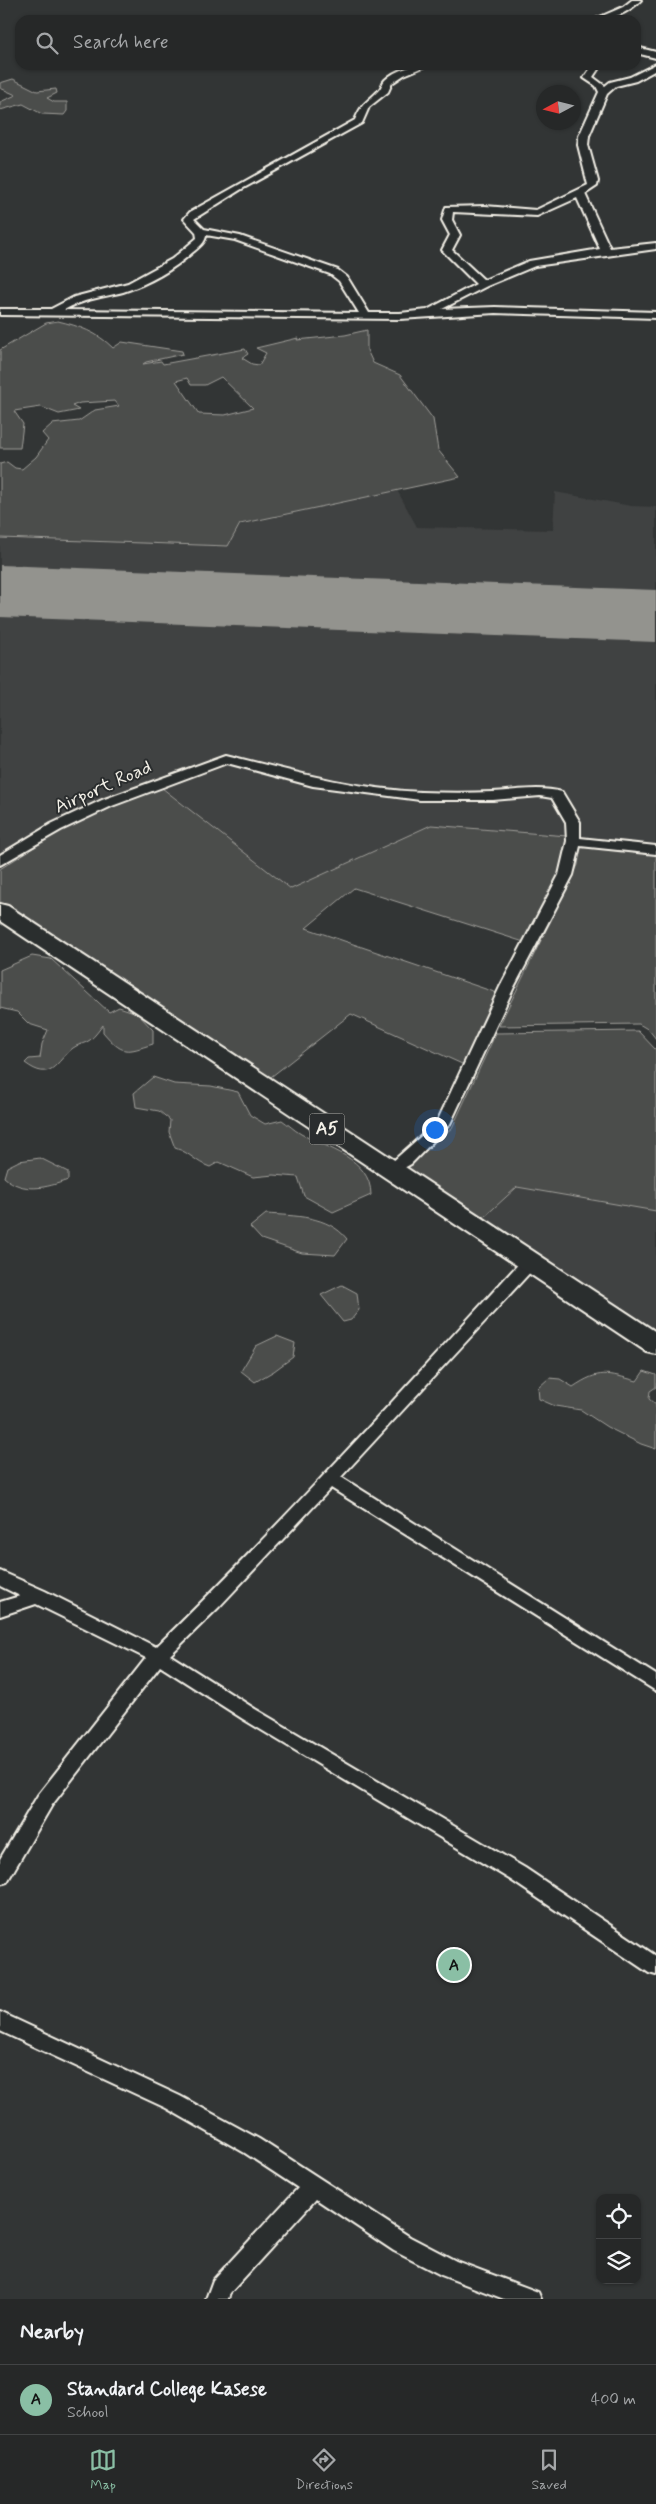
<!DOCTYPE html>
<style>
body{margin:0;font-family:Mynerve,sans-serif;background:#2e3030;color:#f1f3f6}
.controls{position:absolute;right:15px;bottom:15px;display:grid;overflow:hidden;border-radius:10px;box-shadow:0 1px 4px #0004}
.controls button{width:45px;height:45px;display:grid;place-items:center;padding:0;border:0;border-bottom:1px solid #424445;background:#262828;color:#f1f3f6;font:25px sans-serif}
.compass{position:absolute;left:536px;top:85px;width:45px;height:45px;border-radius:50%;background:#262828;box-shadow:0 1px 4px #0004;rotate:263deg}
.you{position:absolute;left:434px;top:1129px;width:18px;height:18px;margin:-12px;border:4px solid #fff;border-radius:50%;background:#1a73e8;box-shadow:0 0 0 8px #1a73e833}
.badge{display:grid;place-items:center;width:32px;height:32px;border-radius:50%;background:#8abfa5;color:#111;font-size:16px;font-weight:700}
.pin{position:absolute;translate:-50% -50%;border:2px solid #fff;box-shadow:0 1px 5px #0006}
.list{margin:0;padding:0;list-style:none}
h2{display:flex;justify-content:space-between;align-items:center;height:65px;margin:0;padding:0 20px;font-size:21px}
h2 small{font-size:16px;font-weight:400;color:#a4a6a8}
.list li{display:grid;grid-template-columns:32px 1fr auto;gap:15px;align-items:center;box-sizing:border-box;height:70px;padding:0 20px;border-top:1px solid #424445}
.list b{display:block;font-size:19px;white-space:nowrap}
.list p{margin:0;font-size:16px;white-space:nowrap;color:#a4a6a8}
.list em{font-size:16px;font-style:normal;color:#a4a6a8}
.icon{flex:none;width:28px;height:28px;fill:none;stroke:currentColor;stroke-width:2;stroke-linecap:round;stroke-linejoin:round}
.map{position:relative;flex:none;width:656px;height:2299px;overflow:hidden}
.search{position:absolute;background:#262828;box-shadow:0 1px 4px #0004;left:15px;right:15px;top:15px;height:55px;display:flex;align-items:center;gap:12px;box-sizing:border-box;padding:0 18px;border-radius:15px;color:#a4a6a8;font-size:19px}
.sheet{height:135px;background:#262828}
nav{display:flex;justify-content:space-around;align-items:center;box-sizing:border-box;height:70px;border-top:1px solid #424445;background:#262828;font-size:14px;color:#a4a6a8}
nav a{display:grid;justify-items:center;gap:2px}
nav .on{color:#8abfa5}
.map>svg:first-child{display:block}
</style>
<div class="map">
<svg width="656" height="2299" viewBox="0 0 656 2299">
<rect width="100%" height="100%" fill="#323535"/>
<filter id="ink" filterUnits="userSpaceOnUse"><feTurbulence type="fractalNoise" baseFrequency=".02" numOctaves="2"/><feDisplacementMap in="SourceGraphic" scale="10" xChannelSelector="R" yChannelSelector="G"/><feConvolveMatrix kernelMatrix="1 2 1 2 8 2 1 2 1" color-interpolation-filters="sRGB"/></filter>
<g filter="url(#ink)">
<path fill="#404242" d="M397,490L417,527L553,530L555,492L631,506L656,507V844L431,825L291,889L162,788L64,828L0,869V538L227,546L240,525Z
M517,1187L656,1211V1332L483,1218Z"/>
<path fill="#4b4d4c" stroke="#a09f9a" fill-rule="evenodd" d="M13,79L37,91L56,89L57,93L47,98L54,102H67V111L64,115L42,114L23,104L0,110V102L16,95L0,88V83Z
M58,321C79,326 97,332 113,348L122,342L182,351L183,354L146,362L143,364L161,361L163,364L245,349L248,354L242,358L252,364L259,365L266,353L256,348L298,338L297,340L345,335L367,330V350L373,363L400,375L433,419L438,450L460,477L240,524L228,546L0,538V464L7,462L15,468L22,469L36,457L48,440L42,433L52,424L79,421L95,410L119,406L115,401L80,403L72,406L79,410L59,414L41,407L14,411L23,424L20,448H0V350L46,323ZM221,377L253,408L225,415L199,414L176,381L187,378L191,385H205Z
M162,788L291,889L431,825L567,836L564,867L527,943L354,888L306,928L509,997L471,1068L351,1014L267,1080L0,906V869L64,828L110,807Z
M581,842L656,850V1039L649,1030L639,1024L499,1026L578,865Z
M32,956L51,959L109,1012L119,1007L137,1013L153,1030V1044C125,1053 123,1055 103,1032V1025C99,1030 95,1036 90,1040C85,1044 78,1044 73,1048C55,1062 52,1083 25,1063L29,1059L40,1058L42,1044L48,1030L29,1024L17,1012L0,1008V970Z
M638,1031L656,1050V1211L517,1187L483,1218L402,1167L452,1128L496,1033Z
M153,1077L174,1084L211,1086L238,1092L250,1115L265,1124L282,1120C288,1124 294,1130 301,1134C326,1148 371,1158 371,1195L333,1212L304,1196L298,1177L274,1175L253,1177L219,1162L210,1167C195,1162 191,1153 175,1148L169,1132L170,1120L159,1111L136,1107L134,1093Z
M40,1158L68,1172V1180C46,1188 23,1194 4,1177L7,1167L19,1161Z
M266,1214C294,1216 328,1215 347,1239L335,1255L302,1253L261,1239L250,1227Z
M342,1285L357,1293L359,1310L351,1320L343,1322L321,1295Z
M277,1336L295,1343L293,1357L274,1371L255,1382L241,1371L256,1346Z
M644,1371L656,1375V1387L650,1391L649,1399L656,1405V1449L641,1444L607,1427L581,1410L555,1406L539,1399L538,1388L549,1378L560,1379L573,1387C600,1369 607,1373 637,1381Z"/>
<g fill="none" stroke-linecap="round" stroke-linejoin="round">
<path fill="#93938e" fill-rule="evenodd" d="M0,565L656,590V642L0,617Z"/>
<defs>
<path id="minor" d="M632,0H641C629,13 611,20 593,20L623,7Z
M636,47L656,52V58L636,53Z
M656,64V70L636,81L616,86L607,94L589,136L588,145L598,181L597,186L585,194L610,248L656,243V249L535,266L487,286L442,309L495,307L656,312V318L495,313L400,319L0,315V309H51L74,297L128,283L172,259L197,238L196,232L184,219L190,212L355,120C363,101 367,103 379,90C382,87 382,83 385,80C396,69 414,65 428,65L404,75L392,83L388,92L369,107L362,123L240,190L194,219L204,229L240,236L338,270L347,277L369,313H400L427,310L476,284L442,250L450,235L442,220L446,207L485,206L536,210L588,185L578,145L579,136L599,92L596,86L584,78L593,65H601L593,77L605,86L610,82L630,77ZM577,198L600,249L529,261L484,280L452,250L460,235L452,220L453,212L537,216ZM206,235L235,240L330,274L339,281L359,313L64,310C83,299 103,297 123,292C148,284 173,270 193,252C198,248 206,242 206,235Z
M226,755C290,771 354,789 421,792C445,793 470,793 493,792C517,791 538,786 562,792L580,822V838L656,846V854L580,846L573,875L514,987L450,1124L411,1164L390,1176L382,1171L437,1122L500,987L559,875L567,841L566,822L552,798L540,796L493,800H420L313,786L227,763L112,806L61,830L0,865V855L51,824L102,800Z
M530,1257L536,1258L538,1262L536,1266L341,1477L656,1675V1691L331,1488L219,1607L170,1655L255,1709L525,1868L656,1956V1975L649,1973L511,1880L243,1719L160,1666L52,1805L7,1882L0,1884V1859L38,1795L146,1658L36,1604L0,1616V1602L20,1596L0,1586V1571L45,1591L156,1647C284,1522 403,1390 524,1258Z
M0,2012L180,2096L259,2139L410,2237L456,2261L538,2292L541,2299H504L441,2275L394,2251L316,2199L230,2293L228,2299H206L213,2280L298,2188L245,2153L166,2108L0,2031Z"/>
<path id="trunk" d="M0,904L8,906L656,1332V1354L647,1352L0,921Z"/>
</defs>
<use href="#minor" stroke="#f4f1e8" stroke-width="4"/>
<use href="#trunk" stroke="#f4f1e8" stroke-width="4"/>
<use href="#minor" fill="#2a2d2e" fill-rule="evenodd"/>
<use href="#trunk" fill="#2a2d2e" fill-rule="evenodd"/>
</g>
</g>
<g text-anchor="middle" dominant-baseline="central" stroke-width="4" stroke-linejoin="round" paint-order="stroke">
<rect fill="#2a2d2e" stroke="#b7b6b0" stroke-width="1" x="309.5" y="1113.5" width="35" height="31" rx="4"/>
<g font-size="18" font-weight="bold" fill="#f4f1e8">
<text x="327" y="1129">A5</text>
</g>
<g font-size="19" fill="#f4f1e8" stroke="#2a2d2e">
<text transform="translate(103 787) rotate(-24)">Airport Road</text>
</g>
</g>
</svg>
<div class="controls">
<button><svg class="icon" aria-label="locate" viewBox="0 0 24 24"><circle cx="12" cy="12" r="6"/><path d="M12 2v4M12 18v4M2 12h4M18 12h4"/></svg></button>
<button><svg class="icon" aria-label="layers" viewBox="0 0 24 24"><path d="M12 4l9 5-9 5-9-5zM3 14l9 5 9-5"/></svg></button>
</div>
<svg class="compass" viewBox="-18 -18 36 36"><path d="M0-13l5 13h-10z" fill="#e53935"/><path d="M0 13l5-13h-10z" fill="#a4a6a8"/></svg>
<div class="you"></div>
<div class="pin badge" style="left:454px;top:1965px">A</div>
<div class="search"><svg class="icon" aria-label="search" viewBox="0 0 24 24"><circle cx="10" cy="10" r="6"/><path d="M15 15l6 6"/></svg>Search here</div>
</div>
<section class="sheet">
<h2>Nearby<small></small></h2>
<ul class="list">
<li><span class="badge">A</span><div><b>Standard College Kasese</b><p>School</p></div><em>400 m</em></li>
</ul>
</section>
<nav>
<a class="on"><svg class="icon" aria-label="map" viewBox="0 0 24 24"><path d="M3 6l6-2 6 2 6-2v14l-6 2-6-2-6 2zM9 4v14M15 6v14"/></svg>Map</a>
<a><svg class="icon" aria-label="directions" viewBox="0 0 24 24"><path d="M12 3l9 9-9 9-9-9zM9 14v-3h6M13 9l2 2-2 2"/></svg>Directions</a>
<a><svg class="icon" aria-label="saved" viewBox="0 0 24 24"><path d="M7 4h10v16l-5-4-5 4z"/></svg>Saved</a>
</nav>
